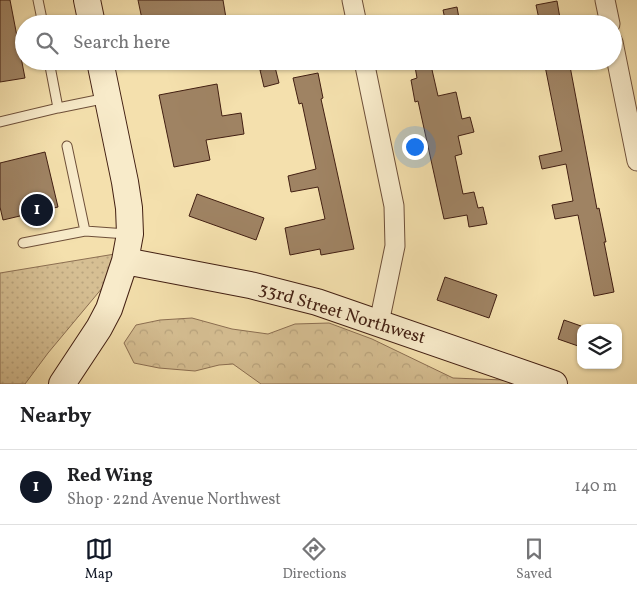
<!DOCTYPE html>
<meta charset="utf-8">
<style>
body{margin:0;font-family:Vollkorn,serif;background:#f2f2f2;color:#202124}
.controls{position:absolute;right:15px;bottom:15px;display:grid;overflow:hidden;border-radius:10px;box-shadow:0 1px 4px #0004}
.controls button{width:45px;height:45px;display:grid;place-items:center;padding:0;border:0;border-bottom:1px solid #e0e0e0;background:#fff;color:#202124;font:25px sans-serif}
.you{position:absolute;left:414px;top:146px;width:18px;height:18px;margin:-12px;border:4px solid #fff;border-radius:50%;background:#1a73e8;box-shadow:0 0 0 8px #1a73e833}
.badge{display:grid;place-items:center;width:32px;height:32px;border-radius:50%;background:#111827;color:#fff;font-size:16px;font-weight:700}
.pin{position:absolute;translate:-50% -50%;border:2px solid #fff;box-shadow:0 1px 5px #0006}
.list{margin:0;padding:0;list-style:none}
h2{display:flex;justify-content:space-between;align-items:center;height:65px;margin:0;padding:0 20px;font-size:21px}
h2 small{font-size:16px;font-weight:400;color:#757577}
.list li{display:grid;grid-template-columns:32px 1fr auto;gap:15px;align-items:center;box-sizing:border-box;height:75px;padding:0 20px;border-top:1px solid #e0e0e0}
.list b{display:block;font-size:19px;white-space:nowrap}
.list p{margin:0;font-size:16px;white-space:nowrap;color:#757577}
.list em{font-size:16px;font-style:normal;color:#757577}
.icon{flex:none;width:28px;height:28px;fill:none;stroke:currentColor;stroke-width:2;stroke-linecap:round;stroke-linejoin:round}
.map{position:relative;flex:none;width:637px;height:384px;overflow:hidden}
.search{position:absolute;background:#fff;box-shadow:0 1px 4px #0004;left:15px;right:15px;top:15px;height:55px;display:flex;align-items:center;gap:12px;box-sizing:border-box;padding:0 18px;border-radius:28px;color:#757577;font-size:19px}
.sheet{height:140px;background:#fff}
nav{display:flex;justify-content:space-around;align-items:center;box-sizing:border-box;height:70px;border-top:1px solid #e0e0e0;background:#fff;font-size:14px;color:#757577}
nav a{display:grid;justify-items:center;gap:2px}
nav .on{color:#111827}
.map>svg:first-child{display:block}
</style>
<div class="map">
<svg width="637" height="384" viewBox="0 0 637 384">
<defs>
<pattern id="grass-dots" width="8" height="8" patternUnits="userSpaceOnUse" patternTransform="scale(1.25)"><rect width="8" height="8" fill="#d6bf93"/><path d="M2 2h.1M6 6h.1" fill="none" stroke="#b9a47e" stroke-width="1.8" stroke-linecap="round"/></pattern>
<pattern id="forest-crowns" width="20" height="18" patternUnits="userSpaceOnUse" patternTransform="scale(1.25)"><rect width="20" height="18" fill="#d6bf93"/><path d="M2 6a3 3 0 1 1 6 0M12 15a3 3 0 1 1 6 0" fill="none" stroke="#b9a47e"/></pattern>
</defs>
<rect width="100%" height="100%" fill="#f4e0ad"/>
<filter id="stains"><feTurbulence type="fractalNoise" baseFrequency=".004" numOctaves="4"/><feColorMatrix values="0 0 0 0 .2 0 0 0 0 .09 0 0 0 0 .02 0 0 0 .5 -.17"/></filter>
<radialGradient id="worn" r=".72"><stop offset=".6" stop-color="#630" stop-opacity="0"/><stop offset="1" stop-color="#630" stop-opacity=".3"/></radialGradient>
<path fill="url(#grass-dots)" stroke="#8c6f52" d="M115,254L103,287L48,353L25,384H0V273Z"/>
<path fill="url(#forest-crowns)" stroke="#8c6f52" d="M192,318L232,329L268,334L295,324L329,323L372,339L453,378L504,380L518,384H261L233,364L219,365L195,371L159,368L134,363L124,343L136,325L160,320Z"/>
<path fill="#9f8363" stroke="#421f12" d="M0,0H10L25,78L0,82Z
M138,0H223L227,24H143Z
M557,1L561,24H540L536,5Z
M457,7L460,24H446L443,10Z
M414,61H430L438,96L456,92L462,119L470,117L474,132L458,136L462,154L455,156L463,194L474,192L478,208L483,207L487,224L469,227L467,215L444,219L418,101L415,102L411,80L417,78Z
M544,61H569L597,209L599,208L606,242H604L614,292L594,296L578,215L555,219L552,205L573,201L566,164L542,169L539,156L562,151Z
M275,67L279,83L264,87L260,70Z
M318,73L323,98L321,99L354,249L321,255L320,249L290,255L285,228L325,219L318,187L291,192L288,176L316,169L302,103L299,104L293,78Z
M217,84L222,116L241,113L244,134L206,140L210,160L174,167L159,95Z
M45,152L58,207L3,220L0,207V163Z
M197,194L264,218L256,240L189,216Z
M445,277L497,295L489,318L437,300Z
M564,320L581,326V347L558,339Z"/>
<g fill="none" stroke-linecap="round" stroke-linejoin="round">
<defs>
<path id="lane" d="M38,0L43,24
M49,61L58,108L107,98
M0,122L58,108
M67,146L85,231
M23,243L85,231L127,234"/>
<path id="street" d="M352,0L357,24
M605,0L610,24
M613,42L637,161
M364,61L394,206L395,246L379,323"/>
<path id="secondary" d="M87,0L92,24
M125,261L250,285L317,302L554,384
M62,384L99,328L109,309L125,261L130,234L129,208L125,182L100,61"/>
</defs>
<use href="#lane" stroke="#6e4f39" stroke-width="11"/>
<use href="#street" stroke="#6e4f39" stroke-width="21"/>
<use href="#secondary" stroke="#421f12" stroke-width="28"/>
<use href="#lane" stroke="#f8ebca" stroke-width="9"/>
<use href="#street" stroke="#f8ebca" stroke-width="19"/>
<use href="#secondary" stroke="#f8ebca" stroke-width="26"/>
</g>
<g text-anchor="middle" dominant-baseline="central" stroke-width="4.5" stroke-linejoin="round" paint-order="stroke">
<g font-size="18" fill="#421f12" stroke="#f8ebca">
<text transform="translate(342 314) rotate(17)">33rd Street Northwest</text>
</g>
</g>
<rect width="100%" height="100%" filter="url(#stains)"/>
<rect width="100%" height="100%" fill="url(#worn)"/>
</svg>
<div class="controls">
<button><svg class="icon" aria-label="layers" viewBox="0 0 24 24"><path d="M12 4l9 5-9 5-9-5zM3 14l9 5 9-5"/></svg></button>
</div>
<div class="you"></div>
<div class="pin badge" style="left:37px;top:210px">1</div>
<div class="search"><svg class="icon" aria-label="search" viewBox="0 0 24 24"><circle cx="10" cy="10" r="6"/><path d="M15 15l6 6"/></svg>Search here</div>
</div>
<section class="sheet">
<h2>Nearby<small></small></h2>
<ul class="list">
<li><span class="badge">1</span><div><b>Red Wing</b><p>Shop · 22nd Avenue Northwest</p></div><em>140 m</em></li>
</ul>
</section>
<nav>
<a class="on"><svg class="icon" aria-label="map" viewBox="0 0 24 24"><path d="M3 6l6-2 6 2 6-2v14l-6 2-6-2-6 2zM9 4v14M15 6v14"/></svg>Map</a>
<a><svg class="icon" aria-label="directions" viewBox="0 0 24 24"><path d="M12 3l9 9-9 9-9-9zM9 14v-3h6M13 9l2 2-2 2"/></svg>Directions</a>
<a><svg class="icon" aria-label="saved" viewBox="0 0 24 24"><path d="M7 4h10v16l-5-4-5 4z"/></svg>Saved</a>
</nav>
